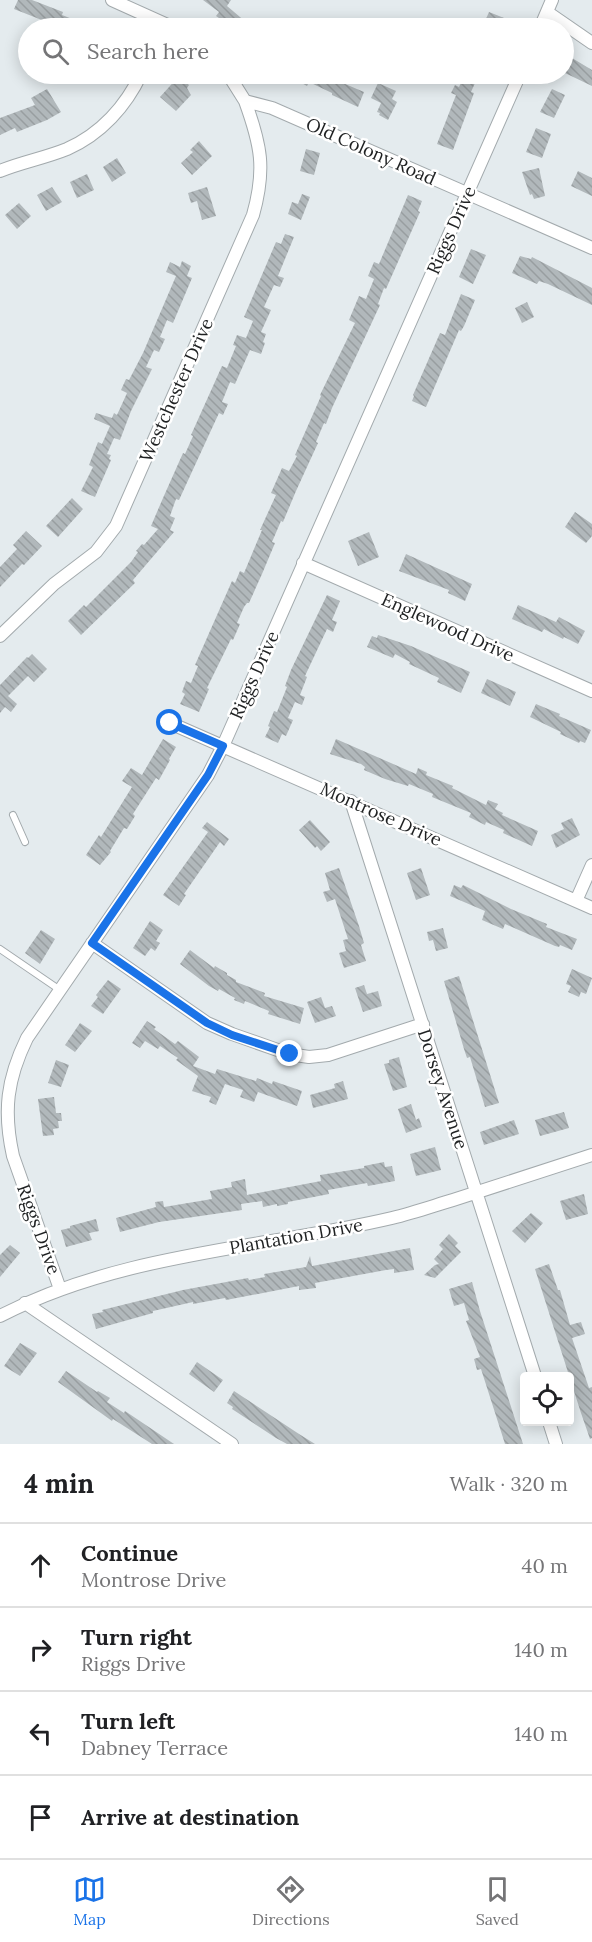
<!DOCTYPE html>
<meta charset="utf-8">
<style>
body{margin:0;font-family:Lora,serif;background:#f2f2f2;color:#202124}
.controls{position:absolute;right:18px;bottom:18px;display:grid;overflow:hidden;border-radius:6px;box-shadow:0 3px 15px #0003}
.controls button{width:54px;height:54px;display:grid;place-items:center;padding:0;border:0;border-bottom:2px solid #e0e0e0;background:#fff;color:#202124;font:30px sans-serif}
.stop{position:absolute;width:18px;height:18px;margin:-14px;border:4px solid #1a73e8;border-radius:50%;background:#fff}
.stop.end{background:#1a73e8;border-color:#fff;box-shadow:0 2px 6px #0008}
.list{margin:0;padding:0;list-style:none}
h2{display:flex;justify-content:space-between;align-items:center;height:78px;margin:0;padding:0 24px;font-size:26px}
h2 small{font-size:20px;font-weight:400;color:#757577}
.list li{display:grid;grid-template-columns:39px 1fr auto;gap:18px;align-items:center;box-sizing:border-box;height:84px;padding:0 24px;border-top:2px solid #e0e0e0}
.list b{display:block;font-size:22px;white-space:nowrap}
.list p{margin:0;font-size:20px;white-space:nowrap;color:#757577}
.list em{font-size:20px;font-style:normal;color:#757577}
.icon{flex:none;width:33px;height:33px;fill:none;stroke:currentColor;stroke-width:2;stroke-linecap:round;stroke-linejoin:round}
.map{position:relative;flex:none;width:592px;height:1444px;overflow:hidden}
.search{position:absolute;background:#fff;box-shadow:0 3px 15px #0003;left:18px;right:18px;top:18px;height:66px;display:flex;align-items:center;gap:15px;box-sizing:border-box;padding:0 21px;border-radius:33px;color:#757577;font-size:22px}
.sheet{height:414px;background:#fff}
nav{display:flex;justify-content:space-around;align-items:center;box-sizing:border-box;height:84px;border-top:2px solid #e0e0e0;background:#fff;font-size:16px;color:#757577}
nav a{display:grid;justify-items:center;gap:3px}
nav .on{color:#1a73e8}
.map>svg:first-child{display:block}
</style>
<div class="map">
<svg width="592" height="1444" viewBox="0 0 592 1444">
<defs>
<pattern id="building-back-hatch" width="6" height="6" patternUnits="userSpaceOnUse" patternTransform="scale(1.5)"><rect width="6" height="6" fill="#b1b8bb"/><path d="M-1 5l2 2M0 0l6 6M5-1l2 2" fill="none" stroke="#989ea0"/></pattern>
</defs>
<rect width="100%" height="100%" fill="#e4ebee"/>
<path fill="url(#building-back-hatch)" d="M18,0H32L63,12L62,15L95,28H62L14,9Z
M203,0H231L227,6L253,28H234L216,16L219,12Z
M489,12L504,18L500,28H482Z
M572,58L592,70V86L565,73Z
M292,74H333L331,78L364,92L358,107L332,95V93L309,82L307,86L296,80L298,76Z
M465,74H479L471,92L474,93L453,150L437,144L456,95L451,93L455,85L459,87Z
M179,76L189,85L187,88L191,95L176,111L160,97Z
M378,83L396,91L392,99L397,102L388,120L379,115L380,113L377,112L381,103L371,98Z
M47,89L61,112L47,120L17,132L15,128L0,135V118L35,105L31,98Z
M552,89L565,95L554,118L540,112Z
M536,128L551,134L542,158L526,152Z
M199,141L212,156L192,175L181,163L193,152L190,150Z
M306,149L320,153L314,175L300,171Z
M117,158L126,173L112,182L103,167Z
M539,168L545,196L534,199L532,194L530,195L522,172Z
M578,171L592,178V196L571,186Z
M87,174L94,190L77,198L70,182Z
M52,187L62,202L46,211L37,195Z
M207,187L216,216L202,220L197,201L191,203L188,193Z
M302,194L310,197L301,220L288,214L292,202L298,204Z
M408,195L422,201L418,211L420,212L386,289L384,288L378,304L380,305L332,408L326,424L324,423L316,442L318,443L296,491L283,522L281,521L272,542L275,543L262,574L249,603H247L244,607L237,623L240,624L233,640L231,639L207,688L209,689L199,712L180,704L185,694L182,692L186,681L191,683L198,666L195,665L232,581L235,583L240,571L244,573L262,530H260L276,495L271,493L282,468L289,471L297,456L295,455L321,396L320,395L355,323L349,320L359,296L366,299L374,279L368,276L374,262L379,264Z
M19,203L31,216L17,229L5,215Z
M285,234L294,237L278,276L284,278L280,287L274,285L264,307L271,310L261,332L266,334L263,342L265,343L261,354L250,350L235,384L230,382L222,402L228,404L223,415L219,413L179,500L176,499L170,516L175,518L170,530L174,532L133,580L135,583L81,635L68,621L84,605L86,607L131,562L138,552L136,551L142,544L144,545L158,529L151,526L163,498L183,453L185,454L193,436L191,435L222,366L227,368L236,346L233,345L237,335L246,338L253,321L244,317L276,242L281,244Z
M471,249L486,255L473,284L459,277Z
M520,256L531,259L532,257L592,288V305L548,284L539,281L537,284L512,273Z
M182,261L191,266L187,276L192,278L173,323L167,320L160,337L165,339L159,352L154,350L146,367L152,369L131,411L120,440L114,438L107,454L111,455L109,459L111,460L95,497L81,491L93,467L89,465L98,442L102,444L110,426L94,419L96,413L112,418L114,413L117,415L127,393L121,390L126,379L129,380L143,353L176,276L166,272L170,262L180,267Z
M461,294L475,300L464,326L461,331L459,330L426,407L412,401L414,396L413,395L440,333L445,335Z
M527,302L534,317L522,323L515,308Z
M72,498L83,509L58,537L46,526Z
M575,512L592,524V536L586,543L565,527Z
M26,531L42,546L24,565L22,564L0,587V567L17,549L13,545Z
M369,532L379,557L358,566L348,541Z
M406,554L472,584L465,601L448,593L449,590L399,571Z
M327,595L340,601L332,620L337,622L333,632L327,629L305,676L307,677L300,695L305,697L302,705L295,702L288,718L293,720L286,736L282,734L278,743L265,737L270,727L268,726L274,711L277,712L287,687L285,686L291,670Z
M518,605L556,622L559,617L585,631L578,644L564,637L563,639L544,629L542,632L512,619Z
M378,635L411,646L470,672L461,693L437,682L439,678L409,664L410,662L395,654L393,658L367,647L372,636L377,638Z
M32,654L47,669L34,682L28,676L8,696L17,704L11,712L5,707L0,713V685L27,657L28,658Z
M487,679L516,692L510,706L481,693Z
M536,704L560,714L559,716L591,730L585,743L580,741L579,743L560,734L561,732L530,717Z
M163,739L176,747L169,759L170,760L159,780L156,778L133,814L135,816L127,829L124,828L110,851L111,852L100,865L86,855L99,835L101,837L132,787L122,781L131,768L142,775Z
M336,739L416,774L418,768L427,772L426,775L453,786L452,788L486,805L488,800L498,804L495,809L503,813L502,815L538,831L532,846L503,833L504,830L486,822L485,825L469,817L471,813L432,797L433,794L409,784L408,786L385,779L364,770L365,767L361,764L330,754Z
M572,818L580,835L556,848L551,835L564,829L561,823Z
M310,820L330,842L321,851L317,846L315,848L299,830Z
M207,822L229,839L224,846L220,842L184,894L186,895L179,906L163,895L208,832L202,828Z
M339,868L359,926L364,943L361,945L366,961L344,968L339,953L346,951L343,940L348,939L335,899L327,902L323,892L330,890L325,873Z
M421,868L430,895L416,900L407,873Z
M454,885L461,888L463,885L511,909L547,924L546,927L577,939L572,950L560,945L559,947L555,946L505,924L503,929L482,920L485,911L450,896Z
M150,921L163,930L156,941L160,943L155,951L151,948L145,956L133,948Z
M443,928L448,948L436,951L433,940L429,941L427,932Z
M41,930L55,939L40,964L25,953Z
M190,950L214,968L215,966L227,973V975L236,980V982L265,993L264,996L304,1008L300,1024L268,1014L269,1011L245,1001L244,1004L234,1000L235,998L219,989L218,991L209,986L180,964Z
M572,969L592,978L586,994L581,992L579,997L568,992L571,986L566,984Z
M459,976L499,1103L485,1107L470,1057L467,1058L464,1049L444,981Z
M108,980L121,989L103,1014L91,1006L98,997L96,995Z
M364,985L367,994L378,991L382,1006L363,1012L355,988Z
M321,997L325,1008L332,1006L336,1016L315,1023L307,1002Z
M147,1021L156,1027L154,1029L175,1044L178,1041L199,1057L193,1066L215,1074L217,1069L256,1081L257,1078L272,1084L273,1081L302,1091L297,1106L258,1092L254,1102L240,1097L243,1090L225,1084L216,1105L209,1102L211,1097L192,1091L198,1076L176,1060L178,1058L160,1046L158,1049L145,1041L140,1048L132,1043Z
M80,1023L92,1031L75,1052L65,1045Z
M399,1057L407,1087L393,1091L384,1064L389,1063V1060Z
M56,1060L69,1065L61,1087L48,1083Z
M343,1081L348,1099L313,1108L310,1095L335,1088L334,1084Z
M54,1097L56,1113H61L62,1121H58L59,1128L53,1129L54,1135L43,1136L38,1099Z
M411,1104L416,1120L419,1118L422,1127L406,1133L398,1109Z
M564,1112L569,1128L540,1136L535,1120Z
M514,1120L519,1134L484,1145L480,1132Z
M435,1147L441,1170L416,1176L410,1154Z
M384,1162L385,1167L392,1166L395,1181L368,1186L367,1183L328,1190L329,1194L288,1202V1204L277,1206V1204L263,1207L262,1201L241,1204L242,1210L159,1222L120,1232L116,1218L156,1207L155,1202L163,1201L164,1207L212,1199L210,1191L232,1187L231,1182L245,1179L247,1195L321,1181L320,1175L364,1168V1166Z
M584,1194L588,1214L566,1220L560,1201Z
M531,1213L543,1223L525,1243L512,1231Z
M96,1219L99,1231L89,1233L92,1240L66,1247L61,1230L70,1228V1226Z
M449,1234L458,1243L455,1246L461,1252L435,1278L424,1275L435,1265L439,1264L434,1259L443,1249L439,1245Z
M10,1245L20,1253L0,1277V1255Z
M410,1248L414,1270L394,1273V1269L386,1270L315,1283L316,1288L299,1290V1286L226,1300L225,1298L193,1304V1302L153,1311V1313L96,1329L92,1314L103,1312L102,1310L183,1290L248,1278L249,1280L265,1277L264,1274L306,1267L310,1256L312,1266Z
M549,1264L558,1290H560L570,1325L581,1322L585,1334L572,1338L589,1388L592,1387V1438L590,1439L581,1413L535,1269Z
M472,1282L480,1311L523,1444H505L481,1369L477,1370L474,1359L480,1357L466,1321L469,1320L464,1303L454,1306L449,1289Z
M20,1343L37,1353L20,1376L4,1366Z
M197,1362L223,1380L214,1392L189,1374Z
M66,1371L97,1392L98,1391L110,1398L107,1402L124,1413L125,1411L174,1444H152L113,1419L112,1421L58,1382Z
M234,1391L299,1434L315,1444H287L276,1438L232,1409L233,1407L227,1403Z"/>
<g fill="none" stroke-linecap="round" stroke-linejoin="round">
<defs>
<path id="lane" d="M13,815L25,842
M0,949L60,990"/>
<path id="street" d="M112,0L174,28
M547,12L592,43
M540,28L552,0
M228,74L245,101L272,108L592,248
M0,171C22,162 45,158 67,149C101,134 126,106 141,74
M303,563L592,691
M0,636L54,584L96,552L116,526L253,215C266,169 261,145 245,101
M170,723L592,908
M351,801L535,1376
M576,901L592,865
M92,943L207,1023L232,1034L289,1054L309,1057L328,1055L423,1024
M60,1289L13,1156C3,1111 7,1079 27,1038L208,775L223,746L520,74
M25,1303L232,1444
M0,1316C122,1253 260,1249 392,1218C413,1213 433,1206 453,1200C500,1185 546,1170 592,1155
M549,1422L556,1444"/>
</defs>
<use href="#lane" stroke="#a3aaad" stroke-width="8"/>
<use href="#street" stroke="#a3aaad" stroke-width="14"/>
<use href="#lane" stroke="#fff" stroke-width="6"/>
<use href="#street" stroke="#fff" stroke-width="12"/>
</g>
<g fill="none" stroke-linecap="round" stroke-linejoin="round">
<path stroke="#1a73e8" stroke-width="8" d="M170,723L223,746L208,775L92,943L207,1023L232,1035L290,1054"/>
</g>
<g text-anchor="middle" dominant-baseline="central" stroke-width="5" stroke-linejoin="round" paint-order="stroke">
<g font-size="18" fill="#1f2122" stroke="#fff">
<text transform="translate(371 151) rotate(24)">Old Colony Road</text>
<text transform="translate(451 230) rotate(-66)">Riggs Drive</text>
<text transform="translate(176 390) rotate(-66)">Westchester Drive</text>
<text transform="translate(448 627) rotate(24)">Englewood Drive</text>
<text transform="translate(254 675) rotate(-66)">Riggs Drive</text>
<text transform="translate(381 814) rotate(24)">Montrose Drive</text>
<text transform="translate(443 1089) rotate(72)">Dorsey Avenue</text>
<text transform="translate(39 1229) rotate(70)">Riggs Drive</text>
<text transform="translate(296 1236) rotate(-10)">Plantation Drive</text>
</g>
</g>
</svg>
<div class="controls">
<button><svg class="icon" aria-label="locate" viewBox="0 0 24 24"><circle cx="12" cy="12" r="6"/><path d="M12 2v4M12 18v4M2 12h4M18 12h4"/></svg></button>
</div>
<div class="stop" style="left:170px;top:723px"></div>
<div class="stop end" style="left:290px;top:1054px"></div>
<div class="search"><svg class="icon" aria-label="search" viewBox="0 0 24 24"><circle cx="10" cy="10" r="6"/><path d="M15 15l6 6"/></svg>Search here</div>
</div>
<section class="sheet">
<h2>4 min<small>Walk · 320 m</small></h2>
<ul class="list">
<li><svg class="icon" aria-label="ahead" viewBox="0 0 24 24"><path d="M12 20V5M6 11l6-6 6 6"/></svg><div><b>Continue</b><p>Montrose Drive</p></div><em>40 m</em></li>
<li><svg class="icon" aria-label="right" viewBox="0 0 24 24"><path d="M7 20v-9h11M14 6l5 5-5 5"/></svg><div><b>Turn right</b><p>Riggs Drive</p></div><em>140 m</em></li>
<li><svg class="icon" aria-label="left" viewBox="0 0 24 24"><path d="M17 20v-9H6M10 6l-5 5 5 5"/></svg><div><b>Turn left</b><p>Dabney Terrace</p></div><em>140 m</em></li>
<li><svg class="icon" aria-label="arrive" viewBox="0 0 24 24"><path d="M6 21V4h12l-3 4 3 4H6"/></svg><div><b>Arrive at destination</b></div></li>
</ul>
</section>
<nav>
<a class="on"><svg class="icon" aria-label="map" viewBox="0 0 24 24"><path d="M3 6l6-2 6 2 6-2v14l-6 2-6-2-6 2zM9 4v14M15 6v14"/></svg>Map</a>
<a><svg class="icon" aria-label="directions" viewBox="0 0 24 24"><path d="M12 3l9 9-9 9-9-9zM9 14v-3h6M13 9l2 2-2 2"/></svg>Directions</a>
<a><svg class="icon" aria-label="saved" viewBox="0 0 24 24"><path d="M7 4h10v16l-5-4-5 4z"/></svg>Saved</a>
</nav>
